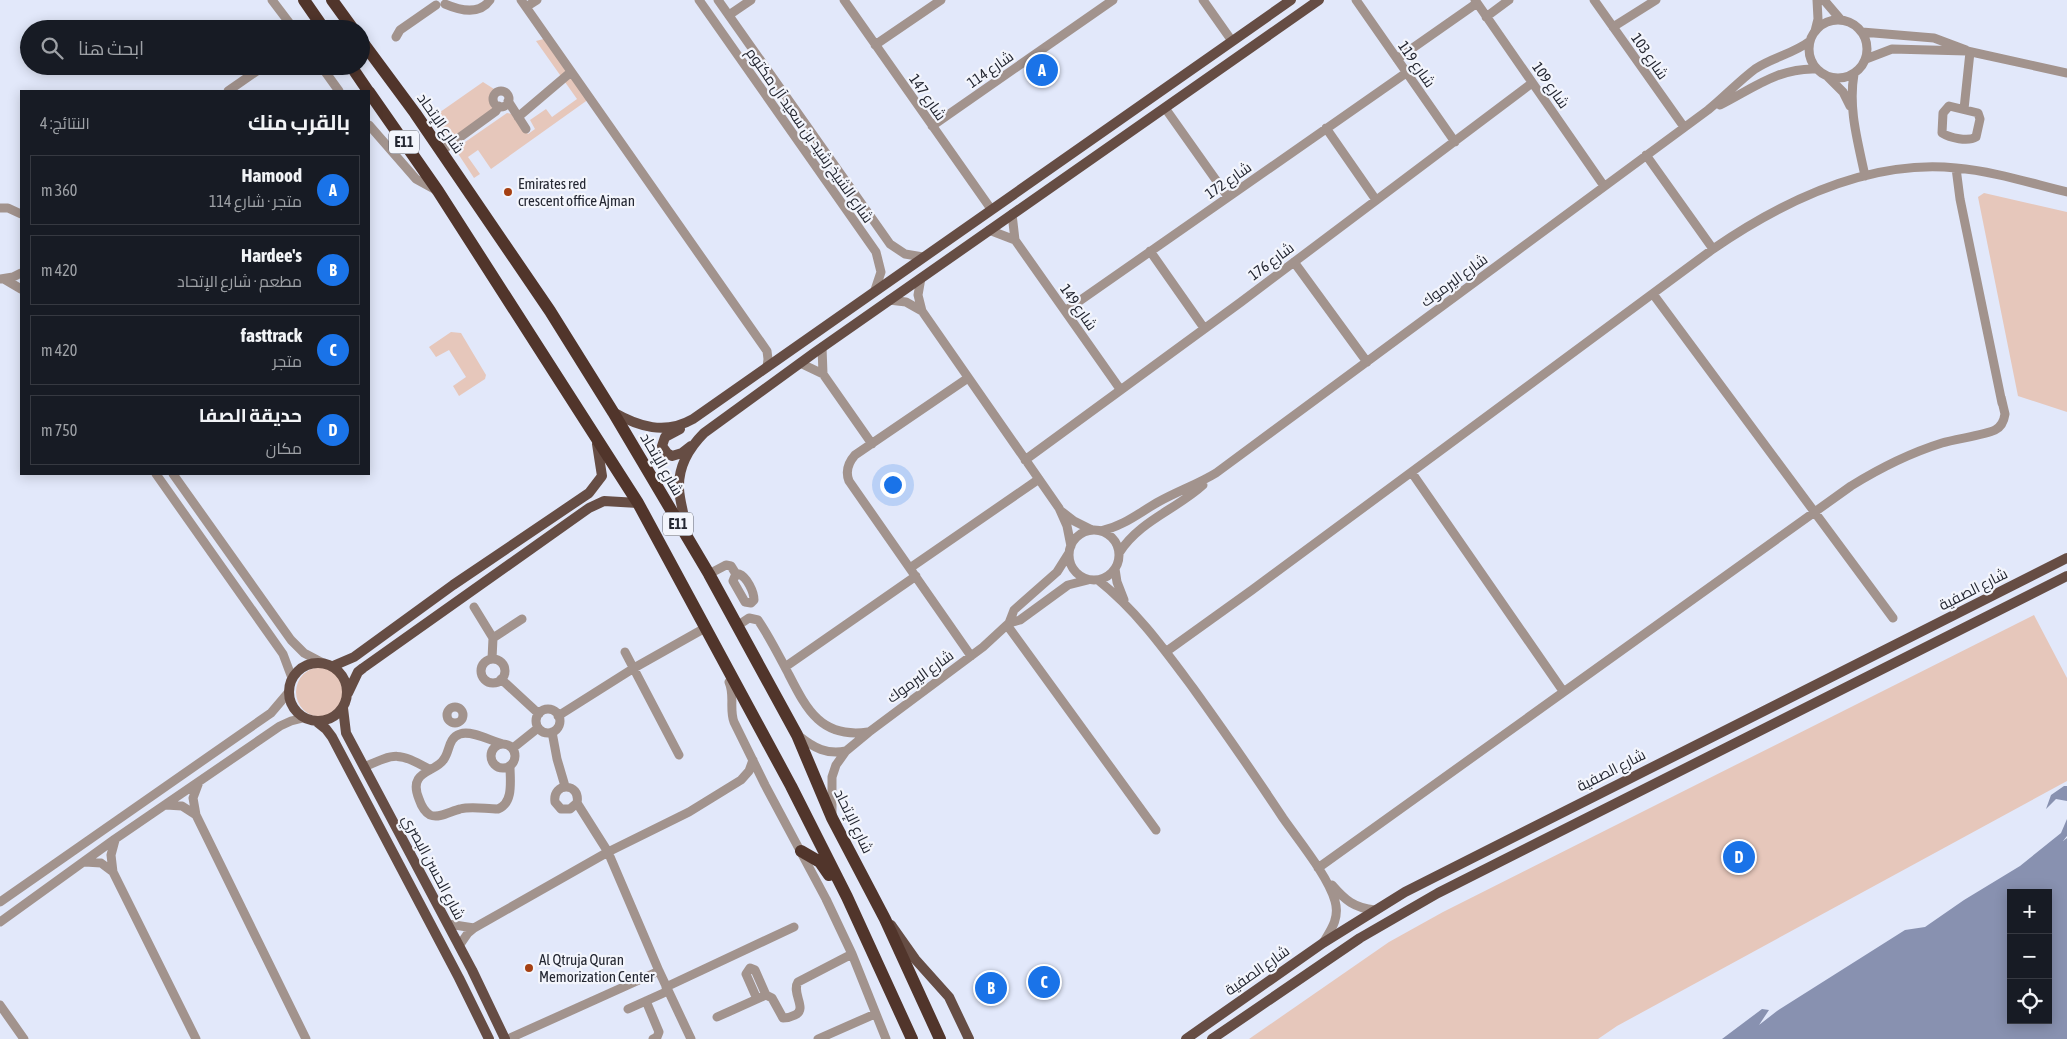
<!DOCTYPE html>
<html lang="ar">
<meta charset="utf-8">
<style>
body{margin:0;font-family:"Asap Condensed",Cairo,sans-serif;background:#20242c;color:#f1f3f6;direction:rtl}
.controls{position:absolute;right:15px;bottom:15px;display:grid;overflow:hidden;border-radius:0px;box-shadow:0 2px 12px #0003}
.controls button{width:45px;height:45px;display:grid;place-items:center;padding:0;border:0;border-bottom:1px solid #363941;background:#171b24;color:#f1f3f6;font:25px sans-serif}
.you{position:absolute;left:892px;top:484px;width:18px;height:18px;margin:-12px;border:4px solid #fff;border-radius:50%;background:#1a73e8;box-shadow:0 0 0 8px #1a73e833}
.badge{display:grid;place-items:center;width:32px;height:32px;border-radius:50%;background:#1a73e8;color:#fff;font-size:16px;font-weight:700}
.pin{position:absolute;translate:-50% -50%;border:2px solid #fff;box-shadow:0 1px 5px #0006}
.list{margin:0;padding:0;list-style:none}
h2{display:flex;justify-content:space-between;align-items:center;height:65px;margin:0;padding:0 20px;font-size:21px}
h2 small{font-size:16px;font-weight:400;color:#9ea1a6}
.list li{display:grid;grid-template-columns:32px 1fr auto;gap:15px;align-items:center;box-sizing:border-box;height:70px;margin:0 10px 10px;padding:0 10px;border:1px solid #363941;border-radius:0px}
.list b{display:block;font-size:19px;white-space:nowrap}
.list p{margin:0;font-size:16px;white-space:nowrap;color:#9ea1a6}
.list em{font-size:16px;font-style:normal;color:#9ea1a6}
.icon{flex:none;width:28px;height:28px;fill:none;stroke:currentColor;stroke-width:2;stroke-linecap:round;stroke-linejoin:round}
.map{position:relative;flex:none;width:2067px;height:1039px;overflow:hidden;direction:ltr}
.search{position:absolute;background:#171b24;box-shadow:0 2px 12px #0003;left:20px;top:20px;width:350px;height:55px;display:flex;align-items:center;gap:12px;box-sizing:border-box;padding:0 18px;border-radius:28px;color:#9ea1a6;font-size:19px}
.panel{position:absolute;background:#171b24;box-shadow:0 2px 12px #0003;left:20px;top:90px;width:350px;height:385px;border-radius:0px;direction:rtl}
.map>svg:first-child{display:block}
</style>
<div class="map">
<svg width="2067" height="1039" viewBox="0 0 2067 1039">
<rect width="100%" height="100%" fill="#e2e8fa"/>
<path fill="#e6c7bb" d="M547,38L589,99L491,169L478,150L468,157L480,174L474,178L455,149L507,113L513,114L528,134L535,129L530,120L546,109L552,117L577,99L536,41Z
M483,82L494,89L491,99L496,109L450,142L433,117Z
M1984,193L2067,212V412L2018,396L1978,197Z
M451,332L461,333L486,375L485,379L459,396L453,386L466,377L449,350L436,357L429,347Z
M2034,615L2067,678V781L1617,1026L1598,1039H1249L1389,942L1443,912Z
M296 692a25 25 0 1 1 50 0a25 25 0 1 1-50 0Z"/>
<path fill="#8891b0" fill-rule="evenodd" d="M2064,786H2067V801L2056,799L2046,809L2051,795Z
M2067,819V836L2063,841L2067,838V1039H1722L1762,1009L1769,1010L1759,1025L1777,1011L1905,930L1925,927L1964,900L2020,866L2061,833ZM2011,893H2048V1020H2011Z"/>
<g fill="none" stroke-linecap="round" stroke-linejoin="round">
<path stroke="#a2938d" stroke-width="9" d="M272,0L294,29
M521,0L767,351L768,359L767,367
M699,0L876,252L881,272L875,290
M718,0L890,244L905,254L923,257
M844,0L991,209
M1203,0L1232,41
M1356,0L1455,142
M1475,0L1604,186
M1594,0L1684,127
M1824,0L1841,20
M445,4C459,10 479,16 490,0
M526,7L537,0
M729,15L751,0
M1486,17L1509,0
M1809 49a29 29 0 1 1 58 0a29 29 0 1 1-58 0Z
M1613,27L1656,0
M1815,31L1818,19L1817,0
M1862,32L1934,38L1966,50
M396,37L400,30L436,5
M875,45L941,0
M1397,59L1477,3
M1866,59L1892,49L1967,51L2067,73
M321,66L339,91
M1854,74C1848,109 1858,142 1865,176
M1828,77L1843,92L1850,106
M228,91L264,66
M493 99a8 8 0 1 1 16 0a8 8 0 1 1-16 0Z
M508,101L526,129
M1720,105C1752,89 1779,67 1817,69
M1949,106L1978,113L1980,119L1976,137C1968,142 1950,138 1942,133L1943,113Z
M1165,108L1228,197
M1964,109L1970,52
M518,117L571,72
M369,125L416,179L436,190
M932,126L1113,0
M1326,128L1376,200
M441,151L496,111L499,106
M1646,155L1713,249
M1956,168L1960,199L2002,403
M0,208H8L21,214
M1012,214L1015,240L1120,389
M989,230L1015,240
M1150,251L1204,328
M1294,262L1367,362
M921,278L918,295L922,311L1059,508L1067,526L1071,546
M0,279L13,277L21,273
M4,279L21,289
M1653,294L1893,618
M889,300L906,302L922,311
M1065,311L1406,73
M822,347L823,374
M800,363L823,374L872,444
M968,378L855,455C848,463 845,471 849,481L971,656
M1025,460L1241,302L1532,83
M1412,473L1563,691
M156,474L283,654L292,678
M173,474L291,640L304,653L321,662
M1061,511L1074,521L1092,530
M1069 555a25 25 0 1 1 50 0a25 25 0 1 1-50 0Z
M1101,531C1124,526 1140,512 1160,501C1178,491 1198,484 1216,473L1708,110C1724,97 1739,81 1755,69C1773,57 1793,54 1810,41
M1119,553C1139,521 1177,509 1203,485
M910,568L1039,479
M1115,569L1117,582L1124,600
M709,574L726,565L731,566L736,574
M739,574C747,577 754,592 754,600L751,603L745,602L733,581L735,576Z
M1098,580C1136,610 1164,649 1193,688C1224,731 1254,774 1283,818C1299,841 1328,876 1335,901C1340,918 1331,930 1323,943
M474,607L493,638L492,659
M1009,623L1014,610L1057,572L1069,553
M1007,625L1156,830
M737,626L749,618L758,620C769,636 778,654 787,671C806,708 820,739 868,732
M493,638L522,619
M1167,651L1252,590L1713,249C1783,201 1868,159 1956,168C1993,171 2030,183 2067,192
M625,652L679,755
M481 671a12 12 0 1 1 24 0a12 12 0 1 1-24 0Z
M785,667L916,576
M501,679L539,714
M729,682C735,695 729,709 734,722L765,785L826,899L852,954L886,1039
M447 715a8 8 0 1 1 16 0a8 8 0 1 1-16 0Z
M536 721a12 12 0 1 1 24 0a12 12 0 1 1-24 0Z
M558,716L634,668L705,628
M552,732L557,759L565,786
M799,736C814,748 827,755 846,751
M500,743C489,740 471,730 460,734C448,738 450,751 444,759C436,773 407,770 419,799C421,805 425,812 430,815C439,819 451,811 460,809C472,806 485,809 498,809C514,803 510,780 510,766
M491 756a12 12 0 1 1 24 0a12 12 0 1 1-24 0Z
M513,748L538,728
M364,767C396,753 398,752 429,769
M199,782L193,798L196,815L306,1039
M577,803L570,809H561L555,802C552,782 581,782 577,803L608,852L659,971L691,1039
M166,805L182,806L196,815
M832,815V777L836,765L846,751L869,732L983,647L1009,623L1020,620L1068,585L1088,580
M115,840L111,855L113,872L196,1039
M85,862L101,863L113,872
M1318,868L1851,486C1880,468 1910,453 1942,443C1955,439 1985,435 1995,430C2001,427 2004,421 2005,414L2001,397
M1332,885C1345,900 1354,908 1375,910
M0,902L271,713L288,693
M0,922L115,839L280,726L291,721L303,718
M448,924L474,928
M459,946L468,933L474,928L608,852L689,812L741,780L749,771L753,760
M666,987L794,927
M757,999L746,974L750,968L755,970L766,995
M646,1001L659,1032L657,1037L653,1039
M0,1005L24,1039
M628,1009L668,991
M717,1017L766,995L772,998L783,1018C788,1018 791,1017 795,1015C808,1009 791,993 798,982L852,954
M508,1039L659,971
M818,1039L875,1014"/>
<path stroke="#664d44" stroke-width="10" d="M613,412C639,427 665,435 693,419L1291,0
M680,429L665,437L662,446L667,453L672,456L682,453L691,446
M686,535C686,519 680,504 679,489C678,466 689,448 704,433L814,353L1319,0
M289 692a29 29 0 1 1 58 0a29 29 0 1 1-58 0Z
M333,666L354,657L453,585L589,493L602,476L597,444
M348,693L358,672L363,668L589,508L604,501L638,503
M343,708L346,733L472,970L505,1039
M316,721L326,729L332,737L459,978L489,1039
M891,925L915,959L949,997L969,1039
M1186,1039L1323,943L1405,892L2067,558
M1212,1039L1360,938L1438,893L2067,576"/>
<path stroke="#51352b" stroke-width="12" d="M304,0L324,29
M332,0L353,29
M361,40L415,113L550,311L613,412L709,574L797,735L832,818L885,919L940,1039
M351,66L368,91
M369,92L438,191L638,503L791,786L847,897L912,1039
M801,851L820,862L829,875"/>
</g>
<g fill="#a54013" stroke="#f3f5fc" stroke-width="2">
<circle cx="508" cy="192" r="5"/>
<circle cx="529" cy="968" r="5"/>
</g>
<g text-anchor="middle" dominant-baseline="central" stroke-width="4.5" stroke-linejoin="round" paint-order="stroke">
<g fill="#f3f5fc" stroke="#62656f" stroke-width="1">
<rect x="389" y="130.5" width="30" height="23" rx="4"/>
<rect x="663" y="512.5" width="30" height="23" rx="4"/>
</g>
<g font-size="14" font-weight="bold" fill="#242732">
<text x="404" y="142">E11</text>
<text x="678" y="524">E11</text>
</g>
<g font-size="15" fill="#242732" stroke="#f3f5fc">
<text transform="translate(1650 56) rotate(55)">شارع 103</text>
<text transform="translate(1417 64) rotate(55)">شارع 119</text>
<text transform="translate(990 69) rotate(-35)">شارع 114</text>
<text transform="translate(1551 85) rotate(55)">شارع 109</text>
<text transform="translate(928 97) rotate(55)">شارع 147</text>
<text transform="translate(441 123) rotate(55)">شارع الإتحاد</text>
<text transform="translate(810 135) rotate(55)">شارع الشيخ رشيد بن سعيد آل مكتوم</text>
<text transform="translate(1228 180) rotate(-35)">شارع 172</text>
<text transform="translate(1271 261) rotate(-37)">شارع 176</text>
<text transform="translate(1454 280) rotate(-36)">شارع اليرموك</text>
<text transform="translate(1079 307) rotate(55)">شارع 149</text>
<text transform="translate(662 464) rotate(60)">شارع الإتحاد</text>
<text transform="translate(1973 589) rotate(-27)">شارع الصفية</text>
<text transform="translate(920 676) rotate(-36)">شارع اليرموك</text>
<text transform="translate(1611 770) rotate(-27)">شارع الصفية</text>
<text transform="translate(854 821) rotate(64)">شارع الإتحاد</text>
<text transform="translate(434 867) rotate(62)">شارع الحسن البصري</text>
<text transform="translate(1257 970) rotate(-35)">شارع الصفية</text>
</g>
<g font-size="15" fill="#242732" stroke="#f3f5fc" text-anchor="start">
<text x="518" y="183">Emirates red<tspan x="518" dy="17">crescent office Ajman</tspan></text>
<text x="539" y="959">Al Qtruja Quran<tspan x="539" dy="17">Memorization Center</tspan></text>
</g>
</g>
</svg>
<div class="controls">
<button>+</button>
<button>−</button>
<button><svg class="icon" aria-label="locate" viewBox="0 0 24 24"><circle cx="12" cy="12" r="6"/><path d="M12 2v4M12 18v4M2 12h4M18 12h4"/></svg></button>
</div>
<div class="you"></div>
<div class="pin badge" style="left:1042px;top:70px">A</div>
<div class="pin badge" style="left:991px;top:988px">B</div>
<div class="pin badge" style="left:1044px;top:982px">C</div>
<div class="pin badge" style="left:1739px;top:857px">D</div>
<div class="search"><svg class="icon" aria-label="search" viewBox="0 0 24 24"><circle cx="10" cy="10" r="6"/><path d="M15 15l6 6"/></svg>ابحث هنا</div>
<section class="panel">
<h2>بالقرب منك<small>النتائج: 4</small></h2>
<ul class="list">
<li><span class="badge">A</span><div><b>Hamood</b><p>متجر · شارع 114</p></div><em>360 m</em></li>
<li><span class="badge">B</span><div><b>Hardee's</b><p>مطعم · شارع الإتحاد</p></div><em>420 m</em></li>
<li><span class="badge">C</span><div><b>fasttrack</b><p>متجر</p></div><em>420 m</em></li>
<li><span class="badge">D</span><div><b>حديقة الصفا</b><p>مكان</p></div><em>750 m</em></li>
</ul>
</section>
</div>
